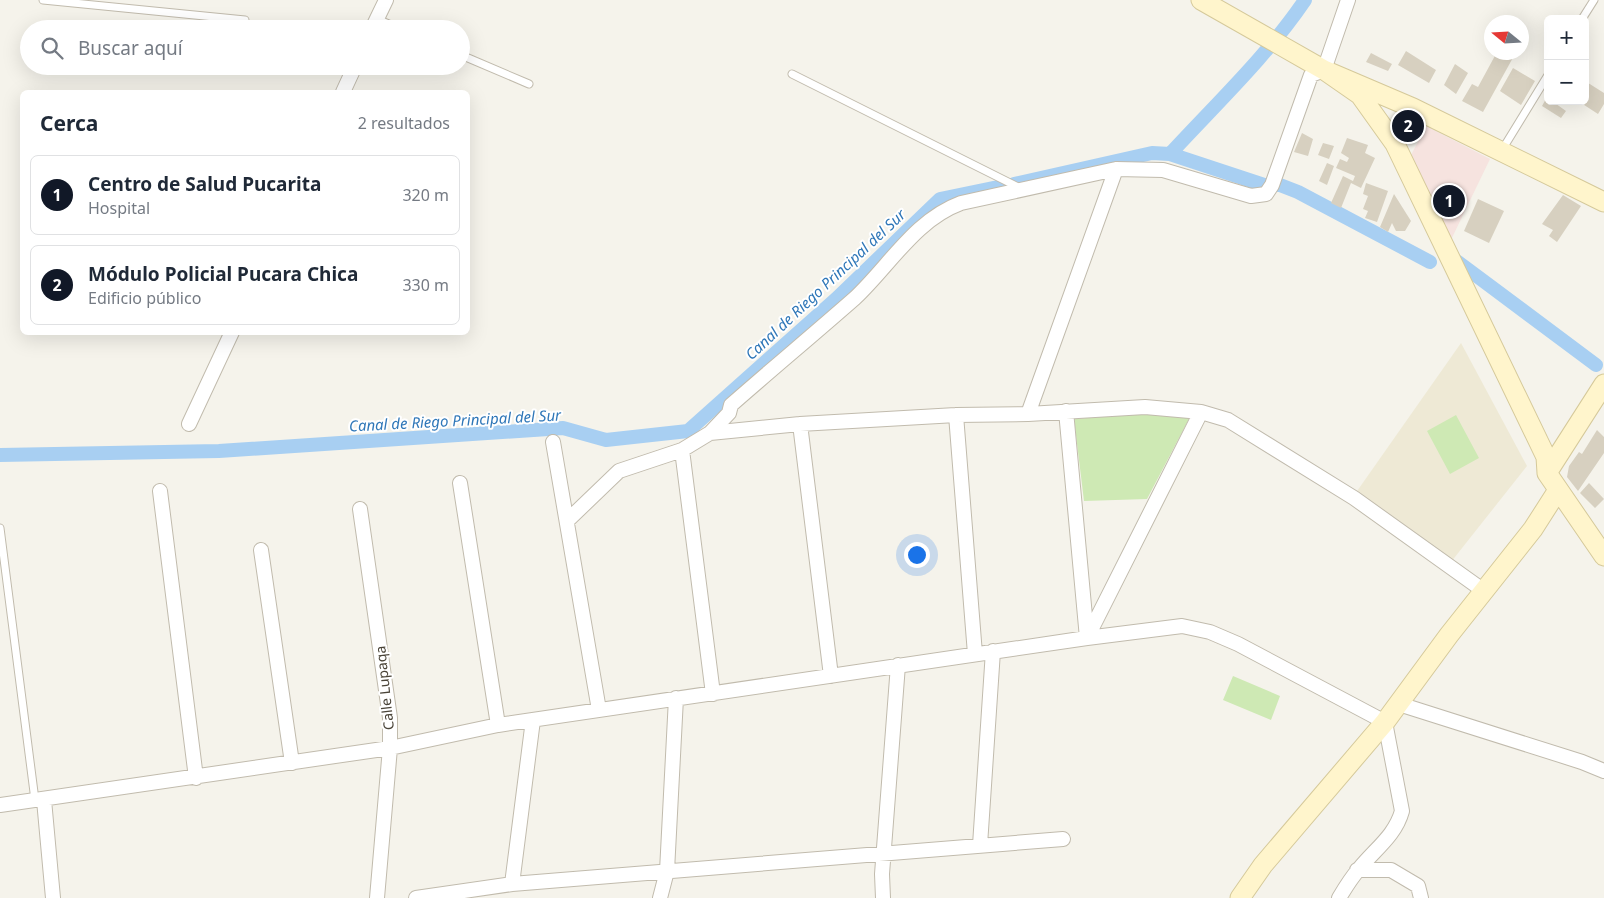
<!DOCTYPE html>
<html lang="es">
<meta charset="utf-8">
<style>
body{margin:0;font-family:"Noto Sans",sans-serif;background:#f6f6f7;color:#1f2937}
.controls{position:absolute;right:15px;top:15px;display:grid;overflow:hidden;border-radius:8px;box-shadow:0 5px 20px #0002}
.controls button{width:45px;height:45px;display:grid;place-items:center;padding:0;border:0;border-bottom:1px solid #e0e1e3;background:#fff;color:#1f2937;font:25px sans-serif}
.compass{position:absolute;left:1484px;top:15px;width:45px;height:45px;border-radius:50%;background:#fff;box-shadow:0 5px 20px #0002;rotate:288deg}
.you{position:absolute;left:916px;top:554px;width:18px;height:18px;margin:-12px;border:4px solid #fff;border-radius:50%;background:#1a73e8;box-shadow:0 0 0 8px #1a73e833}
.badge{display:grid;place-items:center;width:32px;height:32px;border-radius:50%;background:#111827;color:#fff;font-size:16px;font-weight:700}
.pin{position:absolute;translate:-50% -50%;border:2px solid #fff;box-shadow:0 1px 5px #0006}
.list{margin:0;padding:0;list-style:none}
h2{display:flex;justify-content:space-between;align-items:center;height:65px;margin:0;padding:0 20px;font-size:21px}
h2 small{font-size:16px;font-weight:400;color:#747a83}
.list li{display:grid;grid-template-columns:32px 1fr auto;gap:15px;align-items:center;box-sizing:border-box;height:80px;margin:0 10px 10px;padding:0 10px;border:1px solid #e0e1e3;border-radius:8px}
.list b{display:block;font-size:19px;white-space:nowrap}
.list p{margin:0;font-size:16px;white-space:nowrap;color:#747a83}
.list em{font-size:16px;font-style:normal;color:#747a83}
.icon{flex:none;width:28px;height:28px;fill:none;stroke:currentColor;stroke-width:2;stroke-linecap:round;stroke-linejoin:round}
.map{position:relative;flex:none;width:1604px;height:898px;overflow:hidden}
.search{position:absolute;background:#fff;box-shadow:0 5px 20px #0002;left:20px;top:20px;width:450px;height:55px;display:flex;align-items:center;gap:12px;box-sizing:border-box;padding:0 18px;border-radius:28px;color:#747a83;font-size:19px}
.panel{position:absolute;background:#fff;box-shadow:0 5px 20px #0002;left:20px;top:90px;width:450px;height:245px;border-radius:8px}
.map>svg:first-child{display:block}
</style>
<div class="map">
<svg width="1604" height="898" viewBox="0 0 1604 898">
<rect width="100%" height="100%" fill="#f5f3eb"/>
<path fill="#eee9d5" d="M1461,343L1527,466L1451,562L1355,494Z"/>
<path fill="#f6e3df" d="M1426,126L1490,159L1449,244L1409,159Z"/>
<path fill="#cee9b4" d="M1150,413L1190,417L1147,499L1084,501L1074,419Z
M1456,415L1479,458L1450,474L1427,431Z
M1233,676L1280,696L1271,720L1223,700Z"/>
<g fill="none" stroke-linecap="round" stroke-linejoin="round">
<path stroke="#a8cff2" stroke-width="14" d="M1170,154L1264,185H1280L1298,192L1430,262
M1014,184L1152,153L1170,154C1216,104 1267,56 1305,0
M1458,262L1596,365
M0,455L219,451L563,428L606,440L688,431L836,299L940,199L998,187"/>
</g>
<path fill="#d7d0c0" d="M1406,51L1436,70L1429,83L1398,65Z
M1497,52L1515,54L1483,112L1462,101L1472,84L1478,87Z
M1371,53L1392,64L1388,71L1366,62Z
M1455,64L1468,73L1456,94L1444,85Z
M1513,68L1535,81L1521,105L1500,91Z
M1585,81L1604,93V104L1598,114L1578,101H1585Z
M1547,97L1548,101H1552L1566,111L1561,118L1542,106Z
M1412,118L1416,131L1403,135L1399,122Z
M1302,133L1313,139L1308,156L1294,152Z
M1347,138L1368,145L1365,153L1375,158L1361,188L1351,183L1341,208L1331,203L1343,176L1353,181L1355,176L1336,168L1340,159L1347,162L1349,158L1341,153Z
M1323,143L1334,146L1329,159L1318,155Z
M1327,163L1334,166L1327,185L1319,181Z
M1366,183L1388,191L1377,222L1365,218L1368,211L1363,209L1368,196L1363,194Z
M1394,194L1411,221L1405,231H1396L1392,223L1388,232L1380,227Z
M1563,195L1581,206L1557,242L1549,236L1553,230L1542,224Z
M1478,199L1504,211L1489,243L1464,231Z
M1597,430L1604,437V453L1578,491L1567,477L1569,466L1579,452L1582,454Z
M1589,483L1604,499L1595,508L1580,493Z"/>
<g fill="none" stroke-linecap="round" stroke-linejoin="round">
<defs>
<path id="lane" d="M43,0L245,20
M377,19L400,29
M1582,19L1594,0
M461,55L529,84
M792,74L1020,188
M1502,150L1548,75
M0,528L35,800"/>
<path id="street" d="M372,29L386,0
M343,92L355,66
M1066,411L1087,638L1201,412
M1028,414L1116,169
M956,415L975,654
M189,424L232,332
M800,424L831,676
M710,433L800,424L956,415L1028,414L1145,407L1201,412L1228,420L1354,498L1484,591
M553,442L599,710
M682,450L713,694
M460,483L498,725
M160,491L196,778
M360,509L390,718V748L377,898
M567,521L619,471L682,450L710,433L729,413L731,405C772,369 814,334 855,298C890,265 915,220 961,203L1116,169L1163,170L1251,196L1266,194L1272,185L1311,75L1324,70L1348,0
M261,550L292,763
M1399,704L1582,762L1604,771
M44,800L53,898
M0,805L390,748L498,725L1087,638L1182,626L1210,632L1238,644L1385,722L1402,811C1395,836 1375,849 1359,869C1351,878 1345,888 1339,898
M980,845L993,651
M1357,870H1391L1418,886L1421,898
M512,884L533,720
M416,898L512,884L1063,839
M660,898L667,871L676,698
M883,898L882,874L898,665"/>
<path id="secondary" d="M1201,0L1324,70L1413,108L1604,202
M1324,70L1360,95L1395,144L1546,457L1547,473L1604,556
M1547,473L1604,384
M1240,898L1263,865L1385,722L1449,635L1533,529L1558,490"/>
</defs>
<use href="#lane" stroke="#c1bbad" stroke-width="9"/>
<use href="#street" stroke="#c1bbad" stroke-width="16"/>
<use href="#secondary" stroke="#d5c99a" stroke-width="21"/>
<use href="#lane" stroke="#fff" stroke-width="7"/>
<use href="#street" stroke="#fff" stroke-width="14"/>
<use href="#secondary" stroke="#fff5cc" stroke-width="19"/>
</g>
<g text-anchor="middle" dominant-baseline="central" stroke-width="4" stroke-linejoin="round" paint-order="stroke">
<g font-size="14" fill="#4a4438" stroke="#fff">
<text transform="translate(384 688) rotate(-96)">Calle Lupaqa</text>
</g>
<g font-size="15" font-style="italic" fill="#2f77b8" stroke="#fff">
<text transform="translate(825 284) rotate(-43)">Canal de Riego Principal del Sur</text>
<text transform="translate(455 420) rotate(-3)">Canal de Riego Principal del Sur</text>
</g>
</g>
</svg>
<div class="controls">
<button>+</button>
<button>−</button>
</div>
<svg class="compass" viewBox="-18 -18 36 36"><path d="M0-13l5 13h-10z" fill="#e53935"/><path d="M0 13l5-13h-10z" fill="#747a83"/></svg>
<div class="you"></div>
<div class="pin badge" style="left:1449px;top:201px">1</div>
<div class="pin badge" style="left:1408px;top:126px">2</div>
<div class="search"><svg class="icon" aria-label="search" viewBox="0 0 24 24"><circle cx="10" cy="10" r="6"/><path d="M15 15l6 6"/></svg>Buscar aquí</div>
<section class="panel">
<h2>Cerca<small>2 resultados</small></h2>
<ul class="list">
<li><span class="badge">1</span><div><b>Centro de Salud Pucarita</b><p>Hospital</p></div><em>320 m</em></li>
<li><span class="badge">2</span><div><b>Módulo Policial Pucara Chica</b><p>Edificio público</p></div><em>330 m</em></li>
</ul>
</section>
</div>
